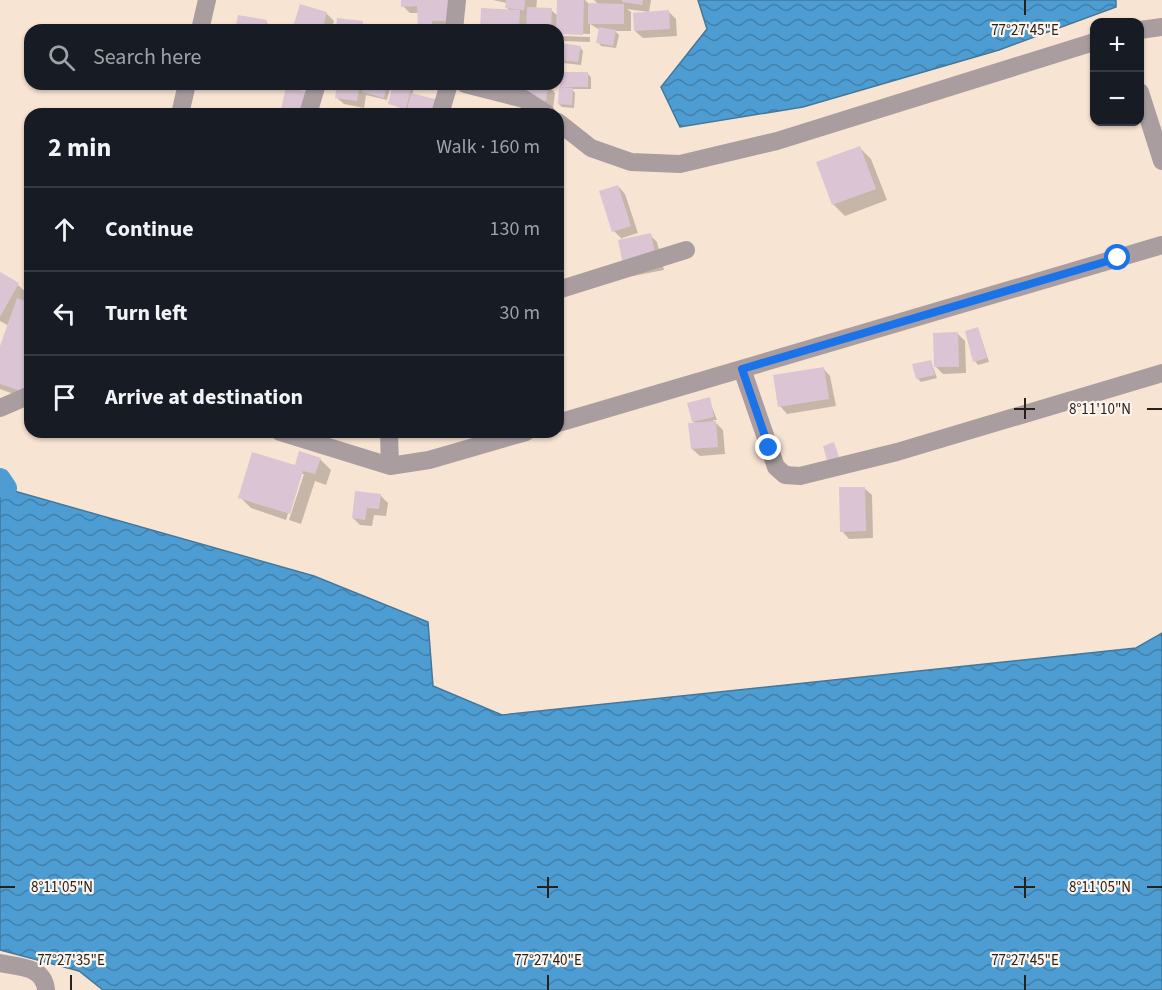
<!DOCTYPE html>
<meta charset="utf-8">
<style>
body{margin:0;font-family:"Source Sans 3",sans-serif;background:#20242c;color:#f1f3f6}
.controls{position:absolute;right:18px;top:18px;display:grid;overflow:hidden;border-radius:12px;box-shadow:0 2px 4px #0004}
.controls button{width:54px;height:54px;display:grid;place-items:center;padding:0;border:0;border-bottom:2px solid #363941;background:#171b24;color:#f1f3f6;font:30px sans-serif}
.stop{position:absolute;width:18px;height:18px;margin:-14px;border:4px solid #1a73e8;border-radius:50%;background:#fff}
.stop.end{background:#1a73e8;border-color:#fff;box-shadow:0 2px 6px #0008}
.list{margin:0;padding:0;list-style:none}
h2{display:flex;justify-content:space-between;align-items:center;height:78px;margin:0;padding:0 24px;font-size:26px}
h2 small{font-size:20px;font-weight:400;color:#9ea1a6}
.list li{display:grid;grid-template-columns:39px 1fr auto;gap:18px;align-items:center;box-sizing:border-box;height:84px;padding:0 24px;border-top:2px solid #363941}
.list b{display:block;font-size:22px;white-space:nowrap}
.list em{font-size:20px;font-style:normal;color:#9ea1a6}
.icon{flex:none;width:33px;height:33px;fill:none;stroke:currentColor;stroke-width:2;stroke-linecap:round;stroke-linejoin:round}
.map{position:relative;flex:none;width:1162px;height:990px;overflow:hidden}
.search{position:absolute;background:#171b24;box-shadow:0 2px 4px #0004;left:24px;top:24px;width:540px;height:66px;display:flex;align-items:center;gap:15px;box-sizing:border-box;padding:0 21px;border-radius:18px;color:#9ea1a6;font-size:22px}
.panel{position:absolute;background:#171b24;box-shadow:0 2px 4px #0004;left:24px;top:108px;width:540px;height:330px;border-radius:18px}
.map>svg:first-child{display:block}
</style>
<div class="map">
<svg width="1162" height="990" viewBox="0 0 1162 990">
<defs>
<pattern id="water-waves" width="16" height="10" patternUnits="userSpaceOnUse" patternTransform="scale(1.5)"><rect width="16" height="10" fill="#4d9dd2"/><path d="M0 5q4-4 8 0t8 0" fill="none" stroke="#4080aa"/></pattern>
</defs>
<rect width="100%" height="100%" fill="#f8e4d3"/>
<path fill="url(#water-waves)" stroke="#42789b" stroke-width="1.5" d="M698,0H1116V7L999,50L803,107L680,127L661,87L707,29Z
M0,487L314,576L428,622L433,686L502,715L1136,648L1162,633V990H103L79,971L0,950Z"/>
<path fill="#0003" d="M403,0H455L453,30H419V13H410L403,6Z
M493,0H537L536,9L551,10L558,16V0H585L590,5H599L594,0H651L649,12L627,9L631,12V31H615L619,35L616,48L601,46L598,42L600,30L590,24V34L562,33V36L590,37V42L564,41L558,34V30H482L510,11L506,7L507,3Z
M669,12L676,19L677,36L643,38L635,31Z
M326,13L334,21L331,30H293Z
M266,22L274,30H237Z
M362,23L369,30H337Z
M580,47L583,51L581,65L563,63L559,59Z
M561,73L588,74L591,77V89H572L575,93L574,108L562,107L559,104Z
M286,84H317L315,92L300,89L282,114L292,90Z
M338,84H391L387,100L366,95L364,108L344,104L336,97Z
M395,84H411L414,87L408,114L409,111L390,104Z
M511,84L548,85L555,93L553,108L517,103Z
M860,148L871,159L887,200L845,216L833,204Z
M618,186L625,194L638,233L622,238L623,240L650,235L657,242L664,270L633,276L626,269L623,240L614,231Z
M0,274L18,285L30,296L26,303L30,304V400L0,389V348L9,326L0,321Z
M978,328L989,362L978,365L975,361Z
M957,333L965,341L966,373L943,374L936,367Z
M931,361L937,378L921,382L917,378Z
M823,368L830,376L836,406L787,414L780,406Z
M709,399L717,420H713L723,430L725,454L700,456L692,449L696,424L693,421Z
M320,459L331,470L326,485L315,481L301,524L289,520L304,474H301L286,520L251,508L240,497Z
M864,488L872,495L873,538L849,539L842,531Z
M380,495L388,503L386,516L374,515L372,526L360,525L353,518Z"/>
<g fill="none" stroke-linecap="round" stroke-linejoin="round">
<path stroke="#4d9dd2" stroke-width="22" d="M0,479L6,488"/>
</g>
<path fill="#dbc5d4" d="M401,0H449V21H432V30H418L417,6L401,7Z
M506,0H525L524,10L505,8Z
M557,0H584L583,35L558,34L556,30Z
M622,0H643L642,5L622,2Z
M588,3L624,4V24H588Z
M300,4L327,12L322,30H292Z
M527,7L552,8L551,30H526Z
M481,8L520,10L519,30H480Z
M669,10L670,29L634,31L633,13Z
M238,15L267,20L265,30H235Z
M337,18L363,21L361,30H336Z
M463,25L476,26V30H463Z
M435,26H451V30H434Z
M599,27L616,30L613,46L596,43Z
M560,43L581,46L578,62L558,60Z
M560,72H588V87H560Z
M337,84H360L357,101L335,98Z
M364,84H387L384,98L362,92Z
M393,84H412L406,109L388,104Z
M510,84H549L546,101L508,96Z
M286,87L308,92L303,114H280Z
M559,87L573,88L572,105L558,104Z
M411,93L439,100L435,114H406Z
M860,146L876,189L832,205L816,162Z
M618,185L631,226L612,232L599,191Z
M651,233L657,263L624,270L618,240Z
M0,272L19,283L0,317Z
M17,298L30,303V394L0,384V346Z
M978,327L987,358L973,362L965,331Z
M958,332L959,367H934L933,333Z
M931,360L935,375L916,379L912,364Z
M824,367L829,399L778,407L773,375Z
M710,397L714,417L692,422L687,403Z
M716,421L718,447L691,449L688,423Z
M834,442L840,460L828,464L823,446Z
M299,451L321,458L315,474L303,471L290,514L238,498L252,452L295,465Z
M839,487H865L866,531L840,532Z
M355,491L381,494L379,509L367,508L365,520L352,518Z"/>
<g fill="none" stroke-linecap="round" stroke-linejoin="round">
<path stroke="#a99d9f" stroke-width="18" d="M200,30L207,0
M454,30L457,0
M1140,30L1162,27
M465,84L524,99L547,114
M1140,92L1162,161
M180,114L187,84
M308,114L317,84
M440,114L449,84
M558,122L591,148L631,162L680,164L777,141L1094,42
M558,290L686,250
M742,369L776,467L785,475L800,476L897,452L1162,373
M0,408L30,395
M558,423L1162,245
M280,432L390,466L429,460L526,432
M389,432L390,466
M0,963C19,967 44,966 46,990"/>
</g>
<g fill="none" stroke-linecap="round" stroke-linejoin="round">
<path stroke="#1a73e8" stroke-width="8" d="M769,448L742,369L1118,258"/>
</g>
<path fill="none" stroke="#28211b" stroke-width="2" d="M1025,0V15M1025,398V419M1014,409H1035M1147,409H1162M548,877V898M1025,877V898M0,887H15M537,887H558M1014,887H1035M1147,887H1162M71,975V990M548,975V990M1025,975V990"/>
<g font-size="15" text-anchor="middle" fill="#28211b" stroke="#fcf4ed" stroke-width="4.5" stroke-linejoin="round" paint-order="stroke">
<text x="1025" y="35">77°27'45"E</text>
<text x="1100" y="414">8°11'10"N</text>
<text x="62" y="892">8°11'05"N</text>
<text x="1100" y="892">8°11'05"N</text>
<text x="71" y="965">77°27'35"E</text>
<text x="548" y="965">77°27'40"E</text>
<text x="1025" y="965">77°27'45"E</text>
</g>
</svg>
<div class="controls">
<button>+</button>
<button>−</button>
</div>
<div class="stop" style="left:1118px;top:258px"></div>
<div class="stop end" style="left:769px;top:448px"></div>
<div class="search"><svg class="icon" aria-label="search" viewBox="0 0 24 24"><circle cx="10" cy="10" r="6"/><path d="M15 15l6 6"/></svg>Search here</div>
<section class="panel">
<h2>2 min<small>Walk · 160 m</small></h2>
<ul class="list">
<li><svg class="icon" aria-label="ahead" viewBox="0 0 24 24"><path d="M12 20V5M6 11l6-6 6 6"/></svg><div><b>Continue</b></div><em>130 m</em></li>
<li><svg class="icon" aria-label="left" viewBox="0 0 24 24"><path d="M17 20v-9H6M10 6l-5 5 5 5"/></svg><div><b>Turn left</b></div><em>30 m</em></li>
<li><svg class="icon" aria-label="arrive" viewBox="0 0 24 24"><path d="M6 21V4h12l-3 4 3 4H6"/></svg><div><b>Arrive at destination</b></div></li>
</ul>
</section>
</div>
